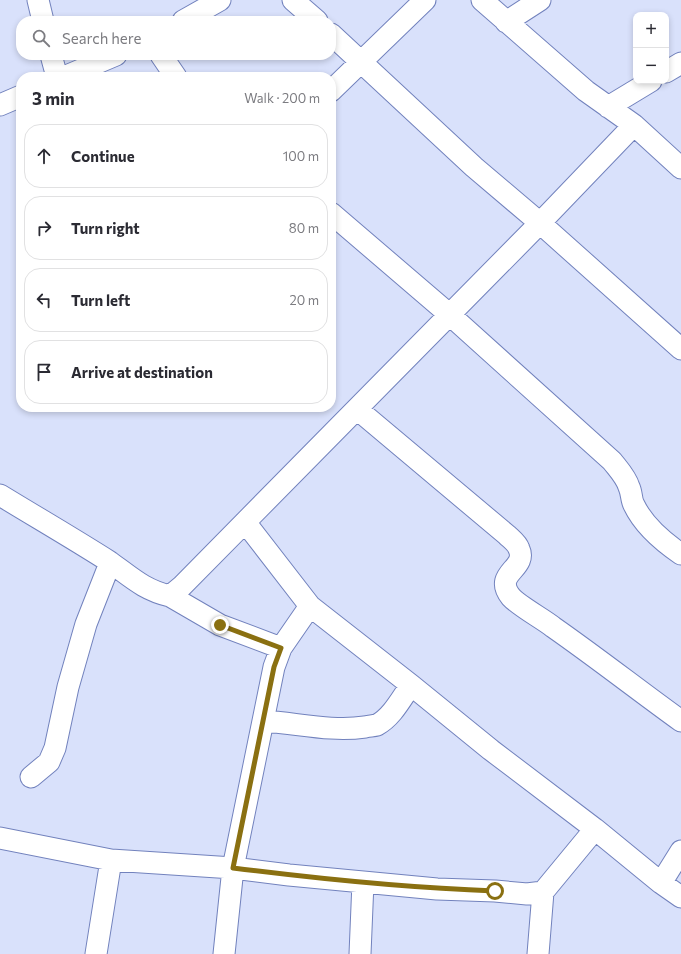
<!DOCTYPE html>
<meta charset="utf-8">
<style>
body{margin:0;font-family:Commissioner,sans-serif;background:#f2f2f3;color:#2b2b33}
.controls{position:absolute;right:12px;top:12px;display:grid;overflow:hidden;border-radius:8px;box-shadow:0 2px 6px #0003}
.controls button{width:36px;height:36px;display:grid;place-items:center;padding:0;border:0;border-bottom:1px solid #e1e1e2;background:#fff;color:#2b2b33;font:20px sans-serif}
.stop{position:absolute;width:12px;height:12px;margin:-9px;border:3px solid #8a7011;border-radius:50%;background:#fff}
.stop.end{background:#8a7011;border-color:#fff;box-shadow:0 1px 4px #0008}
.list{margin:0;padding:0;list-style:none}
h2{display:flex;justify-content:space-between;align-items:center;height:52px;margin:0;padding:0 16px;font-size:17px}
h2 small{font-size:13px;font-weight:400;color:#7c7c81}
.list li{display:grid;grid-template-columns:26px 1fr auto;gap:12px;align-items:center;box-sizing:border-box;height:64px;margin:0 8px 8px;padding:0 8px;border:1px solid #e1e1e2;border-radius:16px}
.list b{display:block;font-size:15px;white-space:nowrap}
.list em{font-size:13px;font-style:normal;color:#7c7c81}
.icon{flex:none;width:22px;height:22px;fill:none;stroke:currentColor;stroke-width:2;stroke-linecap:round;stroke-linejoin:round}
.map{position:relative;flex:none;width:681px;height:954px;overflow:hidden}
.search{position:absolute;background:#fff;box-shadow:0 2px 6px #0003;left:16px;top:16px;width:320px;height:44px;display:flex;align-items:center;gap:10px;box-sizing:border-box;padding:0 14px;border-radius:16px;color:#7c7c81;font-size:15px}
.panel{position:absolute;background:#fff;box-shadow:0 2px 6px #0003;left:16px;top:72px;width:320px;height:340px;border-radius:16px}
.map>svg:first-child{display:block}
</style>
<div class="map">
<svg width="681" height="954" viewBox="0 0 681 954">
<rect width="100%" height="100%" fill="#d9e1fb"/>
<g fill="none" stroke-linecap="round" stroke-linejoin="round">
<defs>
<path id="minor" d="M38,0L43,21
M293,0L317,21
M482,0L586,91L634,125L681,168
M183,21L220,0
M506,22L540,0
M331,34L474,167L540,223L681,349
M51,55L57,77
M161,55L176,77
M666,72L681,63
M64,77L116,55
M331,91L425,0
M0,105L21,96
M608,107L651,81
M331,213L450,315L612,461C619,470 626,477 629,487C632,493 631,500 634,505C644,526 662,541 681,554
M357,409L507,535C511,539 517,543 519,549C528,569 492,573 511,597C519,606 543,619 553,627C596,657 638,690 681,721
M0,495C36,517 74,539 110,562C131,577 144,590 170,596L182,586L540,223L634,125
M245,522L310,606L411,685L491,750L595,829
M170,596L220,625L281,648
M263,721C297,723 331,732 365,727C368,726 373,726 377,725C392,717 401,699 411,685
M31,777L49,762L55,748L68,687L86,624L110,563
M0,838L111,860L233,868L289,875L437,889L495,891L527,894L543,892L595,829L661,883L681,851
M661,883L681,897
M96,954L111,860
M224,954L233,868L274,667L281,648L310,606
M360,954L363,882
M538,954L543,892"/>
</defs>
<use href="#minor" stroke="#7282bd" stroke-width="23"/>
<use href="#minor" stroke="#fff" stroke-width="21"/>
</g>
<g fill="none" stroke-linecap="round" stroke-linejoin="round">
<path stroke="#8a7011" stroke-width="5" d="M220,625L281,648L274,667L233,868C320,879 407,888 495,891"/>
</g>
</svg>
<div class="controls">
<button>+</button>
<button>−</button>
</div>
<div class="stop" style="left:495px;top:891px"></div>
<div class="stop end" style="left:220px;top:625px"></div>
<div class="search"><svg class="icon" aria-label="search" viewBox="0 0 24 24"><circle cx="10" cy="10" r="6"/><path d="M15 15l6 6"/></svg>Search here</div>
<section class="panel">
<h2>3 min<small>Walk · 200 m</small></h2>
<ul class="list">
<li><svg class="icon" aria-label="ahead" viewBox="0 0 24 24"><path d="M12 20V5M6 11l6-6 6 6"/></svg><div><b>Continue</b></div><em>100 m</em></li>
<li><svg class="icon" aria-label="right" viewBox="0 0 24 24"><path d="M7 20v-9h11M14 6l5 5-5 5"/></svg><div><b>Turn right</b></div><em>80 m</em></li>
<li><svg class="icon" aria-label="left" viewBox="0 0 24 24"><path d="M17 20v-9H6M10 6l-5 5 5 5"/></svg><div><b>Turn left</b></div><em>20 m</em></li>
<li><svg class="icon" aria-label="arrive" viewBox="0 0 24 24"><path d="M6 21V4h12l-3 4 3 4H6"/></svg><div><b>Arrive at destination</b></div></li>
</ul>
</section>
</div>
